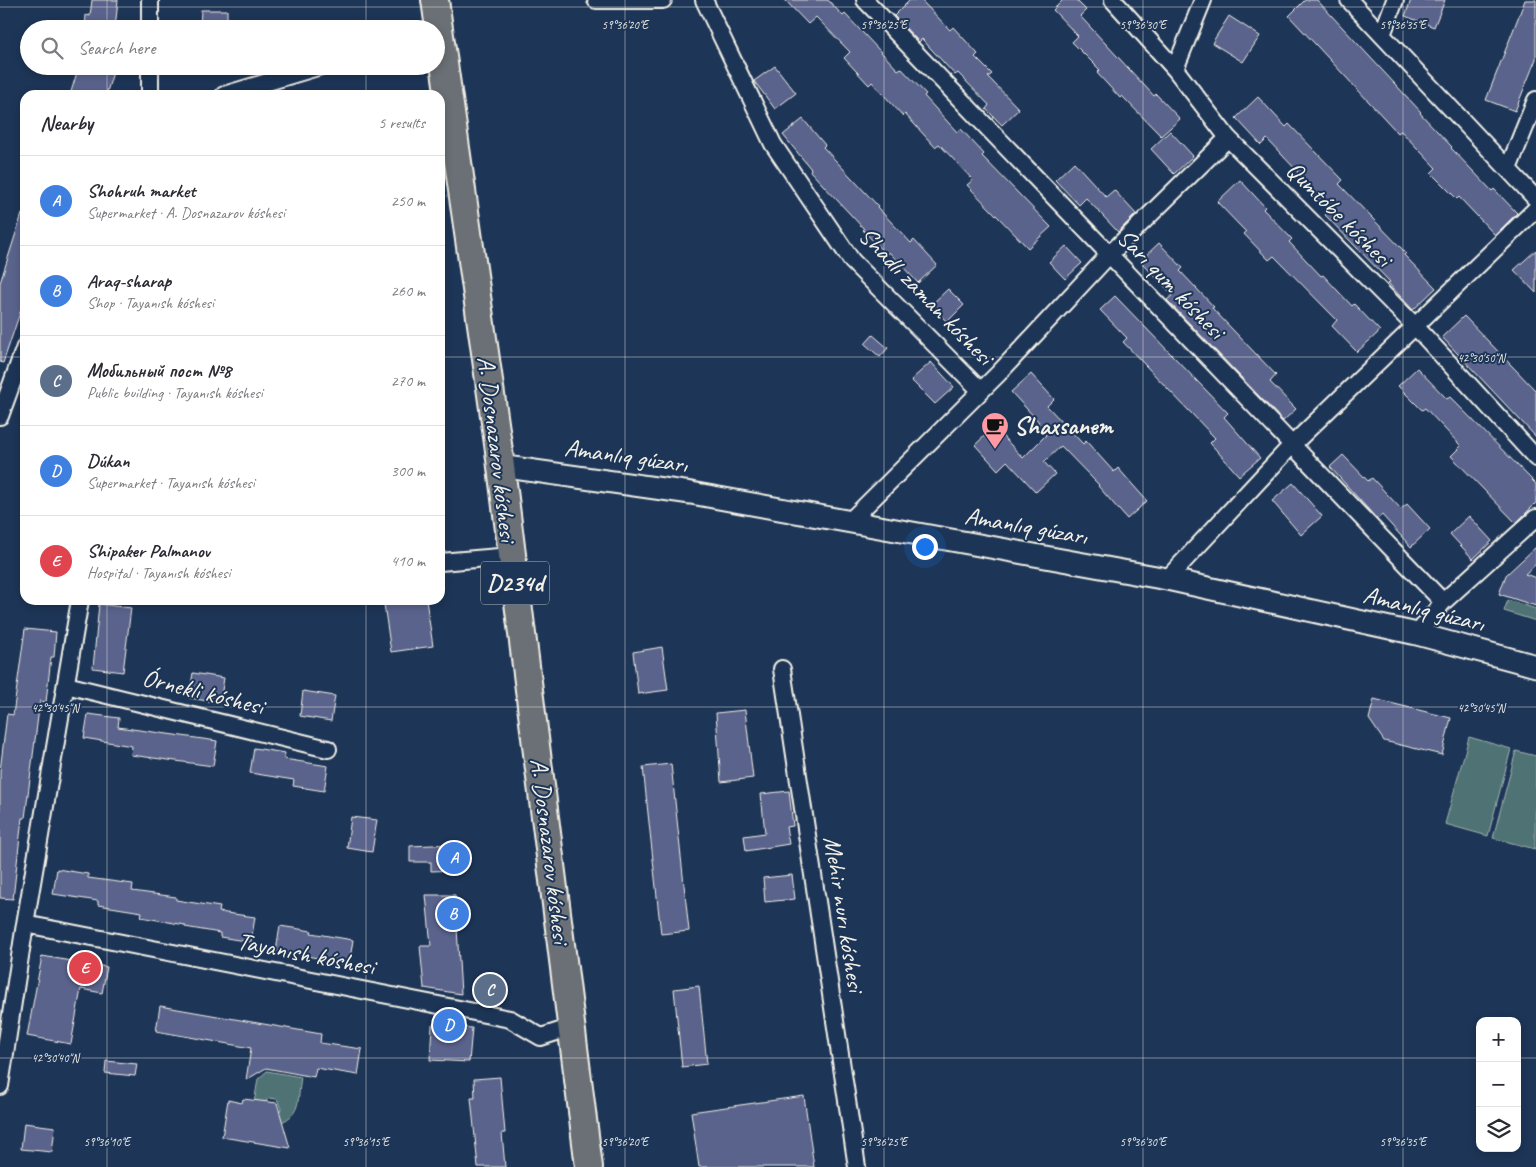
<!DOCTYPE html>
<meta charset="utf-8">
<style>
body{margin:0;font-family:Caveat,sans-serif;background:#f7f7f7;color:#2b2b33}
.controls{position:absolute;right:15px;bottom:15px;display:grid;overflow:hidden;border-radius:10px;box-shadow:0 2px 8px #0003}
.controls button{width:45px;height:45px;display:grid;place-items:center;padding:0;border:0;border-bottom:1px solid #e1e1e2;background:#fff;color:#2b2b33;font:25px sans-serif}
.you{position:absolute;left:924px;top:546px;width:18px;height:18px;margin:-12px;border:4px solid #fff;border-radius:50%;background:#1a73e8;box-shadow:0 0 0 8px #1a73e833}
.badge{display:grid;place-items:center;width:32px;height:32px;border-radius:50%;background:#1a73e8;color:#fff;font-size:16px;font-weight:700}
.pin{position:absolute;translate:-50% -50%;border:2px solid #fff;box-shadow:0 1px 5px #0006}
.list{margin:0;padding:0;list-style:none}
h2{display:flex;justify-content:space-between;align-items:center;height:65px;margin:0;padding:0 20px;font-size:21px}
h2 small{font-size:16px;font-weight:400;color:#7c7c81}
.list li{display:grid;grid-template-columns:32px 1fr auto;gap:15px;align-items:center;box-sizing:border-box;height:90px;padding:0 20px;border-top:1px solid #e1e1e2}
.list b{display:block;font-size:19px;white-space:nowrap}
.list p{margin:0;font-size:16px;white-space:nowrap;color:#7c7c81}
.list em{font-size:16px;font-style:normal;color:#7c7c81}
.icon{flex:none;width:28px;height:28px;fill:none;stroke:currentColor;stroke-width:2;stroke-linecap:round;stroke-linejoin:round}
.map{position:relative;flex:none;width:1536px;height:1167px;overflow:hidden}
.search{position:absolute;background:#fff;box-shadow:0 2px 8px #0003;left:20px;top:20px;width:425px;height:55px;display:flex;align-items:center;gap:12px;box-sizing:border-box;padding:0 18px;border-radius:28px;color:#7c7c81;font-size:19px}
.panel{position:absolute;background:#fff;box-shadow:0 2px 8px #0003;left:20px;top:90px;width:425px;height:515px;border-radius:15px}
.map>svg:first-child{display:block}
</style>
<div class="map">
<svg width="1536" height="1167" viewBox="0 0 1536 1167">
<rect width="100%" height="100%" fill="#1d3557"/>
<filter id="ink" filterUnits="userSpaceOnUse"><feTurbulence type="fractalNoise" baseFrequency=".02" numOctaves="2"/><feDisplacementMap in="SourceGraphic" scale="10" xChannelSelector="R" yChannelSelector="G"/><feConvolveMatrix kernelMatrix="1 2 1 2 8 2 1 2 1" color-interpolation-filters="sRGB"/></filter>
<g filter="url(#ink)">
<path fill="#4f7374" stroke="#a2b2ae" d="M1508,600L1536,609V621L1504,611Z
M1469,737L1511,749L1488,836L1445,824Z
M1516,751L1536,756L1535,849L1493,838Z
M267,1071L301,1077C297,1103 302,1115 275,1125L276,1117L281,1109L277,1099L269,1098L252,1115L258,1079Z"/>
<path fill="#5a648c" stroke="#f4f1e8" d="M92,0H118L115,29H85L86,15L90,16Z
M785,0H828L843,16L845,14L898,70L901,68L926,94L924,96L957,132L961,129L984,154L982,156L1051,227L1028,248L967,185L973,180L939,144L935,147L905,114L903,116L872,82L869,85L844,58L850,52L816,17L808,24Z
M910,0H921L950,30L953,27L978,54L975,57L992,74L988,77L1019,109L1002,125L986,109L989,105L958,73L955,75L922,39L919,42L894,16Z
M1063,0H1076L1086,10L1080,16L1154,96L1156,94L1180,119L1161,136L1122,96L1120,98L1097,73L1100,70L1072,42L1078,36L1053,10Z
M1305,0H1317L1421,112L1420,113L1452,147L1451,148L1492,191L1494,189L1517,213L1495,235L1459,197L1457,199L1431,173L1436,168L1401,131L1398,133L1289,16Z
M1411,0H1445L1434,27L1405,16Z
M1525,0H1536V59L1515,111L1486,100Z
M201,10H227V29H200Z
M1229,16L1260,36L1243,62L1212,43Z
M79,66H115L106,95H70Z
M775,66L796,93L775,109L754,81Z
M1258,97L1286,127L1289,124L1343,180L1339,184L1406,253L1404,255L1436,288L1413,310L1388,283L1390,282L1325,215L1329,211L1295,175L1298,172L1267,139L1261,145L1236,118Z
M803,119L825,145L823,147L878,206L877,207L911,243L914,240L937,265L918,283L889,252L886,255L863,230L864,229L810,171L811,169L783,135Z
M1170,131L1193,156L1174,174L1151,149Z
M1074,162L1106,197L1114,190L1136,214L1118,232L1086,198L1079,205L1055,180Z
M1240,180L1265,207L1263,209L1292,239L1289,242L1321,276L1323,275L1352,306L1354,304L1380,331L1357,352L1332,326L1337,320L1274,256L1269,260L1244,234L1246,232L1217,202Z
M22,214L25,215V298L3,363L0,362V283Z
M1159,243L1183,268L1180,271L1214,307L1212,308L1276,375L1270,382L1296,409L1283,421L1167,300L1173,295L1140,261Z
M1066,246L1082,263L1065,279L1049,262Z
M1536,250V293L1514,270Z
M948,289L964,305L947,322L931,305Z
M1115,296L1228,413L1224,417L1260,458L1239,476L1210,443L1215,438L1123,342L1127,338L1100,310Z
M1464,316L1536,391V437L1442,337Z
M873,335L888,348L880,357L865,344Z
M931,362L954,387L935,404L911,380Z
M1417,368L1447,399L1450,397L1536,484V503L1516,523L1451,456L1461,446L1425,408L1422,410L1398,386Z
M1031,374L1054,399L1047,406L1083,444L1086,441L1114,472L1118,468L1147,501L1127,519L1098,486L1099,485L1061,446L1044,462L1055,474L1036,492L1007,461L998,470L975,445L994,427L1023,458L1046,435L1036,425L1039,422L1011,392Z
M1343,455L1368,481L1372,478L1401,509L1407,504L1430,529L1411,547L1382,515L1377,519L1330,467Z
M1293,483L1322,516L1301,535L1272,501Z
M1469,516L1492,541L1473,559L1450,534Z
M1536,547V564L1525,574L1536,578V606L1499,594L1506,575Z
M413,600H426L433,646L391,652L384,604Z
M99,604L131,608L123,672L93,668Z
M25,629L56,632L54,657H51L46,702L40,701L25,818H22L13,899L0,898V771L7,714L13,715Z
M662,647L668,690L638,694L633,652Z
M193,673L224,678L220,703L189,698Z
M303,691L335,696L331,721L300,716Z
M1374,699L1451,718L1442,755L1384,741L1369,719Z
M745,710L753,778L721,782L716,713Z
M88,714L119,718L118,727L217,741L213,766L131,755L132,746L84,738Z
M254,748L285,753L284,759L328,766L324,791L293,786L294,780L250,773Z
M671,764L689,931L661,934L643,767Z
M789,791L793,826L786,827L789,844L746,851L744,836L765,833L761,794Z
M351,817L377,820L372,852L347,848Z
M455,844L456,870L431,871V862H410V846Z
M57,869L88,874V878L133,884L132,891L176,897V900L220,907L219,912L255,917L251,942L220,937V933L185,927V925L141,917L142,912L98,905V901L53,894Z
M792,875L795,899L765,902L763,878Z
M426,895H455L461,994L424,988L420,946H431Z
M280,926L312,931L311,933L353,940L349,965L318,960V958L276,951Z
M42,956L107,967L102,993L81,989L71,1044L27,1036Z
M699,986L707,1064L682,1067L674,989Z
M160,1006L321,1034L320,1043L362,1049L358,1075L316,1068L314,1077L266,1068L246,1080L251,1048L156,1031Z
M432,1025L472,1028L469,1062L430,1060Z
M106,1061L137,1064L135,1076L105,1073Z
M500,1077L505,1133H502L505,1167H478L471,1098H475L474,1079Z
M804,1096L814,1167H699L691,1112Z
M243,1099L277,1103L290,1148L222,1137L228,1100L242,1103Z
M24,1123L55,1127L52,1152L21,1149Z"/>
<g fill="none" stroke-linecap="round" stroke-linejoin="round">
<defs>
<path id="minor" d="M596,0H663
M704,0L773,144L852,261L981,391
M865,0L1443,602
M1113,0L1175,69L1228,138L1415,326L1536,458
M1349,0L1536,199
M150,29V0
M1382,35L1395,0
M1175,69L1203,0
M150,95V66
M224,95L321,66
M1508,169L1536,100
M0,416L25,347
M849,522L998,374L1109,255L1228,138
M440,562L511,556
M1167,579L1292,445L1536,209
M1417,634L1443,602L1536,518
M782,669L857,1167
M66,685L328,749
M25,924L510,1019L541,1037L572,1027
M0,1086L25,924L80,600"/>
<path id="tertiary" d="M500,466L691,493L1167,579L1417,634L1536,666"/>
<path id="primary" d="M435,0L499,451L589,1167"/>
</defs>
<use href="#minor" stroke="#f4f1e8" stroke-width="20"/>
<use href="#tertiary" stroke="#f4f1e8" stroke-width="25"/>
<use href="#primary" stroke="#f4f1e8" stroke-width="30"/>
<use href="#minor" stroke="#1d3557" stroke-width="16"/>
<use href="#tertiary" stroke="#1d3557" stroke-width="21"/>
<use href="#primary" stroke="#6a7074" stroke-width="26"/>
</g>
</g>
<path fill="none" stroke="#f4f1e8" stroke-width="1" stroke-opacity="0.45" d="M107,0V29M366,0V29M625,0V1167M884,0V1167M1143,0V1167M1403,0V1167M0,7H1536M107,66V95M366,66V95M0,357H25M440,357H1536M107,600V1167M366,600V1167M0,707H1536M0,1058H1480M1517,1058H1536"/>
<defs>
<symbol id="cafe-pin" viewBox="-11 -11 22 30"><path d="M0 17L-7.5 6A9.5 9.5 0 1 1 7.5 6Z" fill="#ff9aa2" stroke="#1d3557"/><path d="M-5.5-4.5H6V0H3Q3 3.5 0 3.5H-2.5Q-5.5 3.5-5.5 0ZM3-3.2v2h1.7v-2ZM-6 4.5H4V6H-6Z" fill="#111"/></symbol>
</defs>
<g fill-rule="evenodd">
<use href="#cafe-pin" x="979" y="410" width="32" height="43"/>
</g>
<g text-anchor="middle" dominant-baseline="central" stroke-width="4" stroke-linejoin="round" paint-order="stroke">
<rect fill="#1d3557" stroke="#b4b9bc" stroke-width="1" x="481" y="561.5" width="68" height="43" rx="4"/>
<g font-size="24" font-weight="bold" fill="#f4f1e8">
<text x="515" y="583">D234d</text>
</g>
<g font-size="25" fill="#f4f1e8" stroke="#1d3557">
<text transform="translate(1339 214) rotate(45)">Qumtóbe kóshesi</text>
<text transform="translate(1171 284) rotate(46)">Sarı qum kóshesi</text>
<text transform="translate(926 296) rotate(46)">Shadlı zaman kóshesi</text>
<text transform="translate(497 449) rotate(83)">A. Dosnazarov kóshesi</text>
<text transform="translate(626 456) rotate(8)">Amanlıq gúzarı</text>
<text transform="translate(1026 526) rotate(10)">Amanlıq gúzarı</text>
<text transform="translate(1424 609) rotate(14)">Amanlıq gúzarı</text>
<text transform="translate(203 692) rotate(14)">Órnekli kóshesi</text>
<text transform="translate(550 851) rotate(83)">A. Dosnazarov kóshesi</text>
<text transform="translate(844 914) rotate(81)">Mehir nurı kóshesi</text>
<text transform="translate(306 954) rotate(11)">Tayanısh kóshesi</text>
</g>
<g font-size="25" font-weight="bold" fill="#f4f1e8" stroke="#1d3557" text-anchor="start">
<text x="1014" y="426">Shaxsanem</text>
</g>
</g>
<g font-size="12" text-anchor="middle" fill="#f4f1e8" stroke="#1d3557" stroke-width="4" stroke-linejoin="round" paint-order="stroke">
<text x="625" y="29">59°36'20"E</text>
<text x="884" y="29">59°36'25"E</text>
<text x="1143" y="29">59°36'30"E</text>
<text x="1403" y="29">59°36'35"E</text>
<text x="1481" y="362">42°30'50"N</text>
<text x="55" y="712">42°30'45"N</text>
<text x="1481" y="712">42°30'45"N</text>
<text x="55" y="1062">42°30'40"N</text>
<text x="107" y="1146">59°36'10"E</text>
<text x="366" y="1146">59°36'15"E</text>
<text x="625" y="1146">59°36'20"E</text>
<text x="884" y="1146">59°36'25"E</text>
<text x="1143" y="1146">59°36'30"E</text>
<text x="1403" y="1146">59°36'35"E</text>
</g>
</svg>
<div class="controls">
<button>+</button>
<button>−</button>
<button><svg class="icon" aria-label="layers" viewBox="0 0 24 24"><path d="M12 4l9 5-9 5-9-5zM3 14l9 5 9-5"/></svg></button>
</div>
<div class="you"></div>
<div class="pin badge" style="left:454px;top:858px;background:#3f7fe0">A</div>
<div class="pin badge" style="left:453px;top:914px;background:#3f7fe0">B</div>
<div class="pin badge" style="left:490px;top:990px;background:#5c6f8a">C</div>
<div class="pin badge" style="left:449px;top:1025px;background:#3f7fe0">D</div>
<div class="pin badge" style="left:85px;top:968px;background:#e0444e">E</div>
<div class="search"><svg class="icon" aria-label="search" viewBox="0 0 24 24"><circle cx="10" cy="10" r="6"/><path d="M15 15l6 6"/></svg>Search here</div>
<section class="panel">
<h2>Nearby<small>5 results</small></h2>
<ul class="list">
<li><span class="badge" style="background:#3f7fe0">A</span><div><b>Shohruh market</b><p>Supermarket · A. Dosnazarov kóshesi</p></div><em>250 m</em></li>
<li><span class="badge" style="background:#3f7fe0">B</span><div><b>Araq-sharap</b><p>Shop · Tayanısh kóshesi</p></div><em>260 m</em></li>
<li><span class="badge" style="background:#5c6f8a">C</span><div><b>Мобильный пост №8</b><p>Public building · Tayanısh kóshesi</p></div><em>270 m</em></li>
<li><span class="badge" style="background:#3f7fe0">D</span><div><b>Dúkan</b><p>Supermarket · Tayanısh kóshesi</p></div><em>300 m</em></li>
<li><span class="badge" style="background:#e0444e">E</span><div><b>Shipaker Palmanov</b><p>Hospital · Tayanısh kóshesi</p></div><em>410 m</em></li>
</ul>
</section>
</div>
